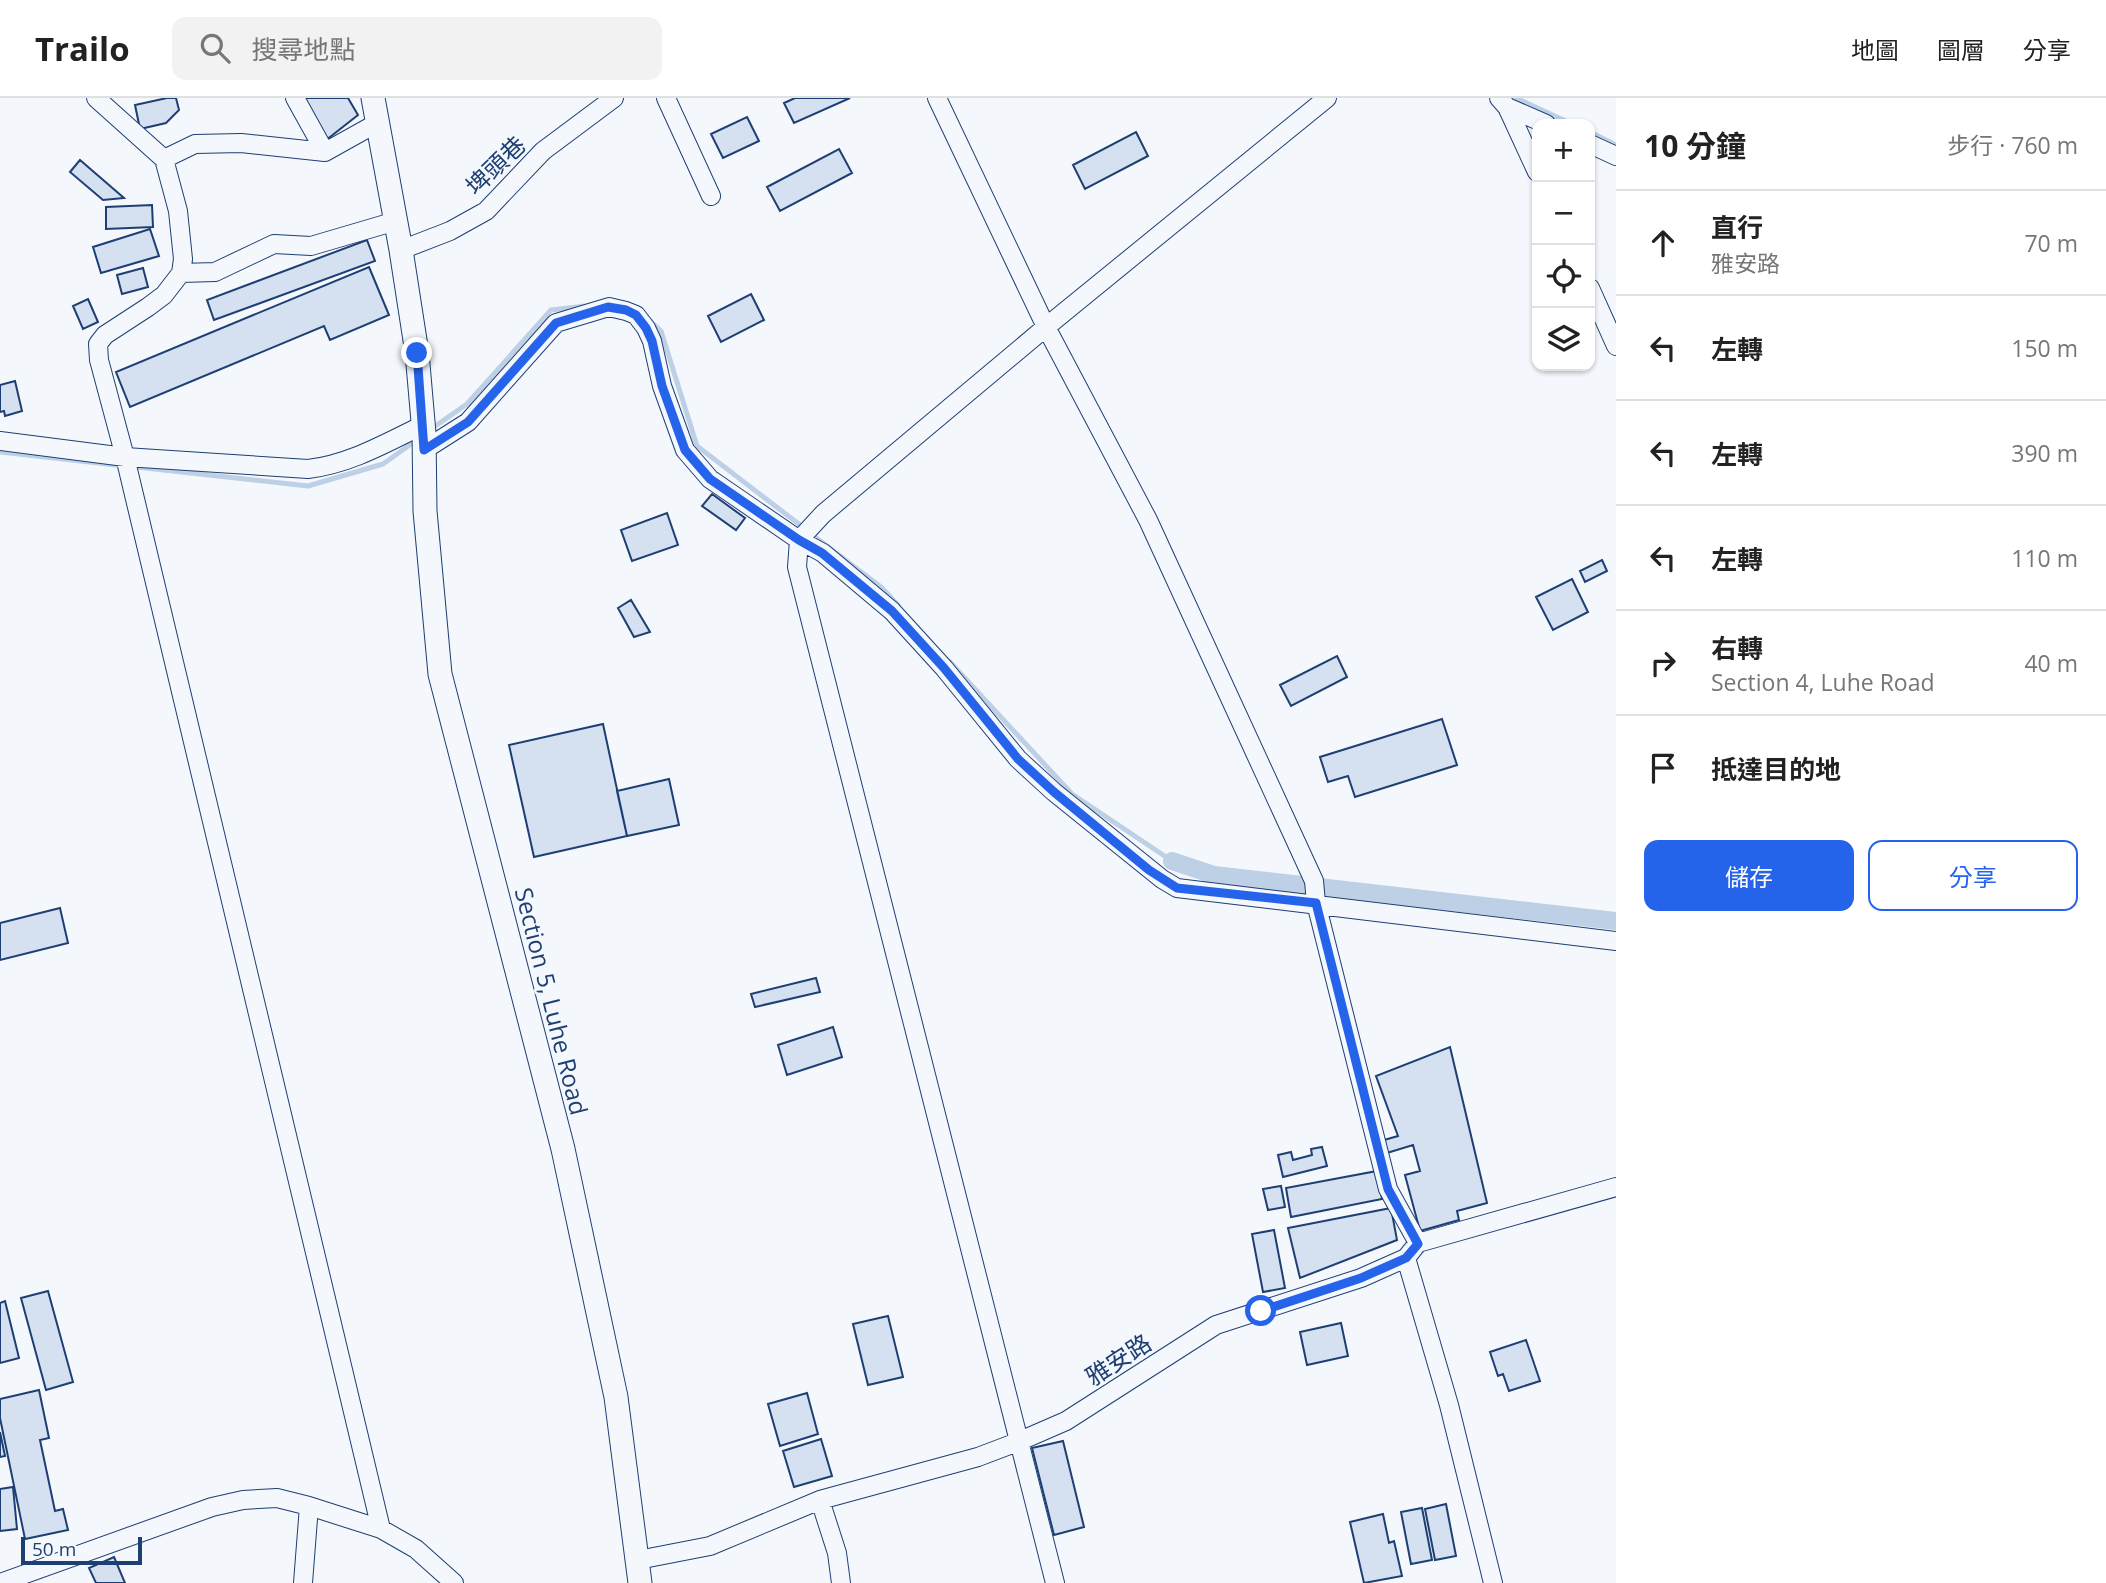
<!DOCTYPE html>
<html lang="zh-TW">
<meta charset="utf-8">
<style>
body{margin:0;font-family:"Open Sans","Noto Sans TC",sans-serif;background:#f2f2f2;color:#222}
.controls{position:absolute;right:21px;top:21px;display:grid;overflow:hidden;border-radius:14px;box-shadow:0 2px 5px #0004}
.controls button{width:63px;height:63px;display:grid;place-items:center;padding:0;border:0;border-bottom:2px solid #e0e0e0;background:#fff;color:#222;font:35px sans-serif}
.scale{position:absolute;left:21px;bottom:18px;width:121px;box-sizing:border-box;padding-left:7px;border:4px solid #1d3f73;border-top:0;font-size:19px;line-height:24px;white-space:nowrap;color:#1d3f73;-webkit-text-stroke:5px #f4f7fb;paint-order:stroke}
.stop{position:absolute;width:21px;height:21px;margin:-16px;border:5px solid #2563eb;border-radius:50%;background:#fff}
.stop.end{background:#2563eb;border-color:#fff;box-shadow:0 2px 7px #0008}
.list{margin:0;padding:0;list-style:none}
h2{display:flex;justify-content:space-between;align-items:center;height:91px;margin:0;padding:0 28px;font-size:30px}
h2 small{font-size:23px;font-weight:400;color:#767676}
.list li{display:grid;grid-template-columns:46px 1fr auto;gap:21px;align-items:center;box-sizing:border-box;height:105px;padding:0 28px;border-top:2px solid #e0e0e0}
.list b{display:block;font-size:26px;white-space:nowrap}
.list p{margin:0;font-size:23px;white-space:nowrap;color:#767676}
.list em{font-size:23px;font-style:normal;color:#767676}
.actions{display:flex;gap:14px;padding:21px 28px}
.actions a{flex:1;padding:16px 0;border:2px solid #2563eb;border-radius:14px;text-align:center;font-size:24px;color:#2563eb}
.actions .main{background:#2563eb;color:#fff}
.icon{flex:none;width:38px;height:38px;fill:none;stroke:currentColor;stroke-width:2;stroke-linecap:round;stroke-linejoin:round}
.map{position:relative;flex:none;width:1616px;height:1485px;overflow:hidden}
header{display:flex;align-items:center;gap:42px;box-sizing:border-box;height:98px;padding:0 35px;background:#fff;border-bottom:2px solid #e0e0e0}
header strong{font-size:33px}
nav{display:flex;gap:38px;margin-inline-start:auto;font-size:24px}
.search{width:490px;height:63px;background:#f2f2f2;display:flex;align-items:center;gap:18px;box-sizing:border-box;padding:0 24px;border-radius:14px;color:#767676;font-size:26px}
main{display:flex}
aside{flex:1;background:#fff}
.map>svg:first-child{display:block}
</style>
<header>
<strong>Trailo</strong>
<div class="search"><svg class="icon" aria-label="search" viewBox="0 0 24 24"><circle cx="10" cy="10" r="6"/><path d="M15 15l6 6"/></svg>搜尋地點</div>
<nav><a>地圖</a><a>圖層</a><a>分享</a></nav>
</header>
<main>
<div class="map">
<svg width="1616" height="1485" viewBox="0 0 1616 1485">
<rect width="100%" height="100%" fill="#f4f7fb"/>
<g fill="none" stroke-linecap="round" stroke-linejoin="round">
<path stroke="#bed0e5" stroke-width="5" d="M1516,0L1572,26
M1590,34L1616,47
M650,223L661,233L697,348L804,430
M431,331L467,306L551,212L585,208
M0,354L116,367
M136,369L308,388L383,366L418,341
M811,436L881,489L898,507
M950,564L1072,696L1172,763"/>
<path stroke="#bed0e5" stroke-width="18" d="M1172,763L1214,777L1616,823"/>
</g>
<path fill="#d5e0f0" stroke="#1d3f73" stroke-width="2" d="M167,0H176L179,12L166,25L140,31L135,7Z
M290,0H348L358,17L316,50Z
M795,0H850L794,25L784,5Z
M747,19L759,43L723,60L711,36Z
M1136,34L1148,58L1085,91L1073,67Z
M839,51L852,75L780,113L767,89Z
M80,62L124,100L103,102L70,74Z
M152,107L153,129L106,131V109Z
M150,131L159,158L101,175L93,149Z
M367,142L375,163L214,222L207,202Z
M369,169L389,217L330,242L324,228L130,309L116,274Z
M143,170L148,189L122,196L117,177Z
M751,196L764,222L721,244L708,218Z
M88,201L98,224L83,231L73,208Z
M15,283L22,313L5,318L4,313L0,314V287Z
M712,396L745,420L736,432L702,408Z
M667,415L678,447L632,463L621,432Z
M1602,462L1607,473L1585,484L1580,473Z
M1572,481L1588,514L1553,532L1536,499Z
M631,502L650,534L634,539L618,510Z
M1337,558L1347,579L1291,608L1280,587Z
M1442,621L1457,667L1355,699L1348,678L1328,684L1320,659Z
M603,626L627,738L534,759L509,647Z
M669,681L679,727L627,738L617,693Z
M60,810L68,845L0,862V825Z
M816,880L820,894L755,909L751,896Z
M833,929L842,959L787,977L778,947Z
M1450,949L1487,1105L1457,1113L1459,1122L1420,1133L1405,1077L1420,1073L1413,1047L1387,1055L1384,1042L1398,1038L1376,978Z
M1322,1049L1327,1068L1283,1079L1278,1057L1291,1054L1293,1062L1312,1057L1311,1051Z
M1377,1073L1382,1101L1291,1119L1286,1090Z
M1281,1088L1285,1109L1268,1112L1263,1091Z
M1391,1110L1397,1142L1300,1180L1288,1130Z
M1274,1132L1285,1190L1263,1194L1252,1136Z
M48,1193L73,1284L46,1292L21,1200Z
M5,1203L19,1260L0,1265V1205Z
M888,1218L903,1279L868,1287L853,1226Z
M1341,1225L1348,1258L1307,1267L1300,1234Z
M1526,1242L1540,1283L1509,1293L1503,1276L1498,1278L1490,1254Z
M39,1292L49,1340L40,1342L55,1413L63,1411L68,1432L25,1441L0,1320V1301Z
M807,1295L818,1336L780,1348L768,1306Z
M0,1334L5,1358L0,1359Z
M821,1341L832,1378L794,1389L783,1353Z
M1063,1343L1084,1429L1054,1437L1032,1350Z
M13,1389L17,1431L0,1433V1391Z
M1446,1406L1456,1458L1435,1462L1425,1411Z
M1422,1410L1432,1462L1411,1466L1401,1414Z
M1383,1416L1389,1445L1394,1443L1402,1478L1364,1485L1350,1424Z
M114,1459L125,1485H96L89,1470Z"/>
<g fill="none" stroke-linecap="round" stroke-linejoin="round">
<defs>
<path id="minor" d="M96,0L164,61L178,113L183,161L181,175L164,197L148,209L105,237L98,246L99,262L125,359L381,1431
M295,0L325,54L377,25
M666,0L711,98
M937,0L1046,229L1148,422L1314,783L1316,805L1388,1091L1418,1145
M1499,0L1507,9L1537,74
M1507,9L1546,26
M1590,46L1616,58
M164,61L195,46L241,45L325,54
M401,152L450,133L486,113L543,53L614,0
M181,175L215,174L274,146L311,148L396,123
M1590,190L1616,248
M0,343L125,359L308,371C350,366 386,345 423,327
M424,352L468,324L556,225L609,209L626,213L636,217L646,230L652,243L662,288L685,352L710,381L799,442L823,455L892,513L944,570L1018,661L1054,694L1162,781L1177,790L1616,843
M1406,1160L1449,1307L1493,1485
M820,1402L837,1455L841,1485
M638,1462L710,1448L820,1402L978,1359L1020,1343L1066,1323L1216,1227L1361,1180L1406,1160L1418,1145L1616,1089
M0,1485L212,1409L243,1402L277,1400L309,1408L381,1431L416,1451L454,1485
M303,1485L309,1408
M1055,1485L797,469L799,442L823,416L1046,229L1327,0"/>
<path id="major" d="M373,0L401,152L417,255L424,335L425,413L440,576L563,1051L616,1299L640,1485"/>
</defs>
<use href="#minor" stroke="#1d3f73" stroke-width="20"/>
<use href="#major" stroke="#1d3f73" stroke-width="25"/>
<use href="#minor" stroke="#f4f7fb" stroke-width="18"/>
<use href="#major" stroke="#f4f7fb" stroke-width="23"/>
</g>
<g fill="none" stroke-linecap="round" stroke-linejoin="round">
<path stroke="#2563eb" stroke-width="9" d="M417,255L424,352L468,324L556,225L608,209L626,212L636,217L646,230L652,243L662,288L685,352L710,381L799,442L822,455L892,513L944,570L1018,661L1054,694L1149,772L1177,790L1316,805L1388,1091L1418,1146L1406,1160L1361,1180L1261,1213"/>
</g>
<g text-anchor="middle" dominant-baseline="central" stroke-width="5" stroke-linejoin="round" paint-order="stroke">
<g font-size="24" fill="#1d3f73" stroke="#f4f7fb">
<text transform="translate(495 67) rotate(-44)">埤頭巷</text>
<text transform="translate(552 903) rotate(76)">Section 5, Luhe Road</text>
<text transform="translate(1118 1261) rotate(-33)">雅安路</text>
</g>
</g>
</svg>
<div class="controls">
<button>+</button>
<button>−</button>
<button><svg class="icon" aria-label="locate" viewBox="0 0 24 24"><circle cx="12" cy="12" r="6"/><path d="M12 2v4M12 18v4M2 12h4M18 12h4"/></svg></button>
<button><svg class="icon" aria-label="layers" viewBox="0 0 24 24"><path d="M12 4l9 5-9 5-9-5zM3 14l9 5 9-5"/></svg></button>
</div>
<div class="scale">50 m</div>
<div class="stop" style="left:1261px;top:1213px"></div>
<div class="stop end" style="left:417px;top:255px"></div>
</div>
<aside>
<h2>10 分鐘<small>步行 · 760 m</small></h2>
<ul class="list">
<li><svg class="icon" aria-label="ahead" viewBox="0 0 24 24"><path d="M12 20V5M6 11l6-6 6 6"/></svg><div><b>直行</b><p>雅安路</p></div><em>70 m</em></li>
<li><svg class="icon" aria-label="left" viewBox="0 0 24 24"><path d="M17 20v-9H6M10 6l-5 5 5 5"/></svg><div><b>左轉</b></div><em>150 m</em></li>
<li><svg class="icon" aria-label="left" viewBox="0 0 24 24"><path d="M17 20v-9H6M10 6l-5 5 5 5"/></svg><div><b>左轉</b></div><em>390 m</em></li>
<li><svg class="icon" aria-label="left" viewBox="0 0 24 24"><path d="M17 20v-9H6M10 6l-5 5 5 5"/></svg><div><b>左轉</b></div><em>110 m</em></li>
<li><svg class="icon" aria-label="right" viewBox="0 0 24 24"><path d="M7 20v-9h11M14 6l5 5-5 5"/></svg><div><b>右轉</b><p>Section 4, Luhe Road</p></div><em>40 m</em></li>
<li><svg class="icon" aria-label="arrive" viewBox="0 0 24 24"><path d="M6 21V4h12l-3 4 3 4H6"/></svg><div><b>抵達目的地</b></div></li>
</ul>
<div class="actions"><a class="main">儲存</a><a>分享</a></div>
</aside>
</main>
